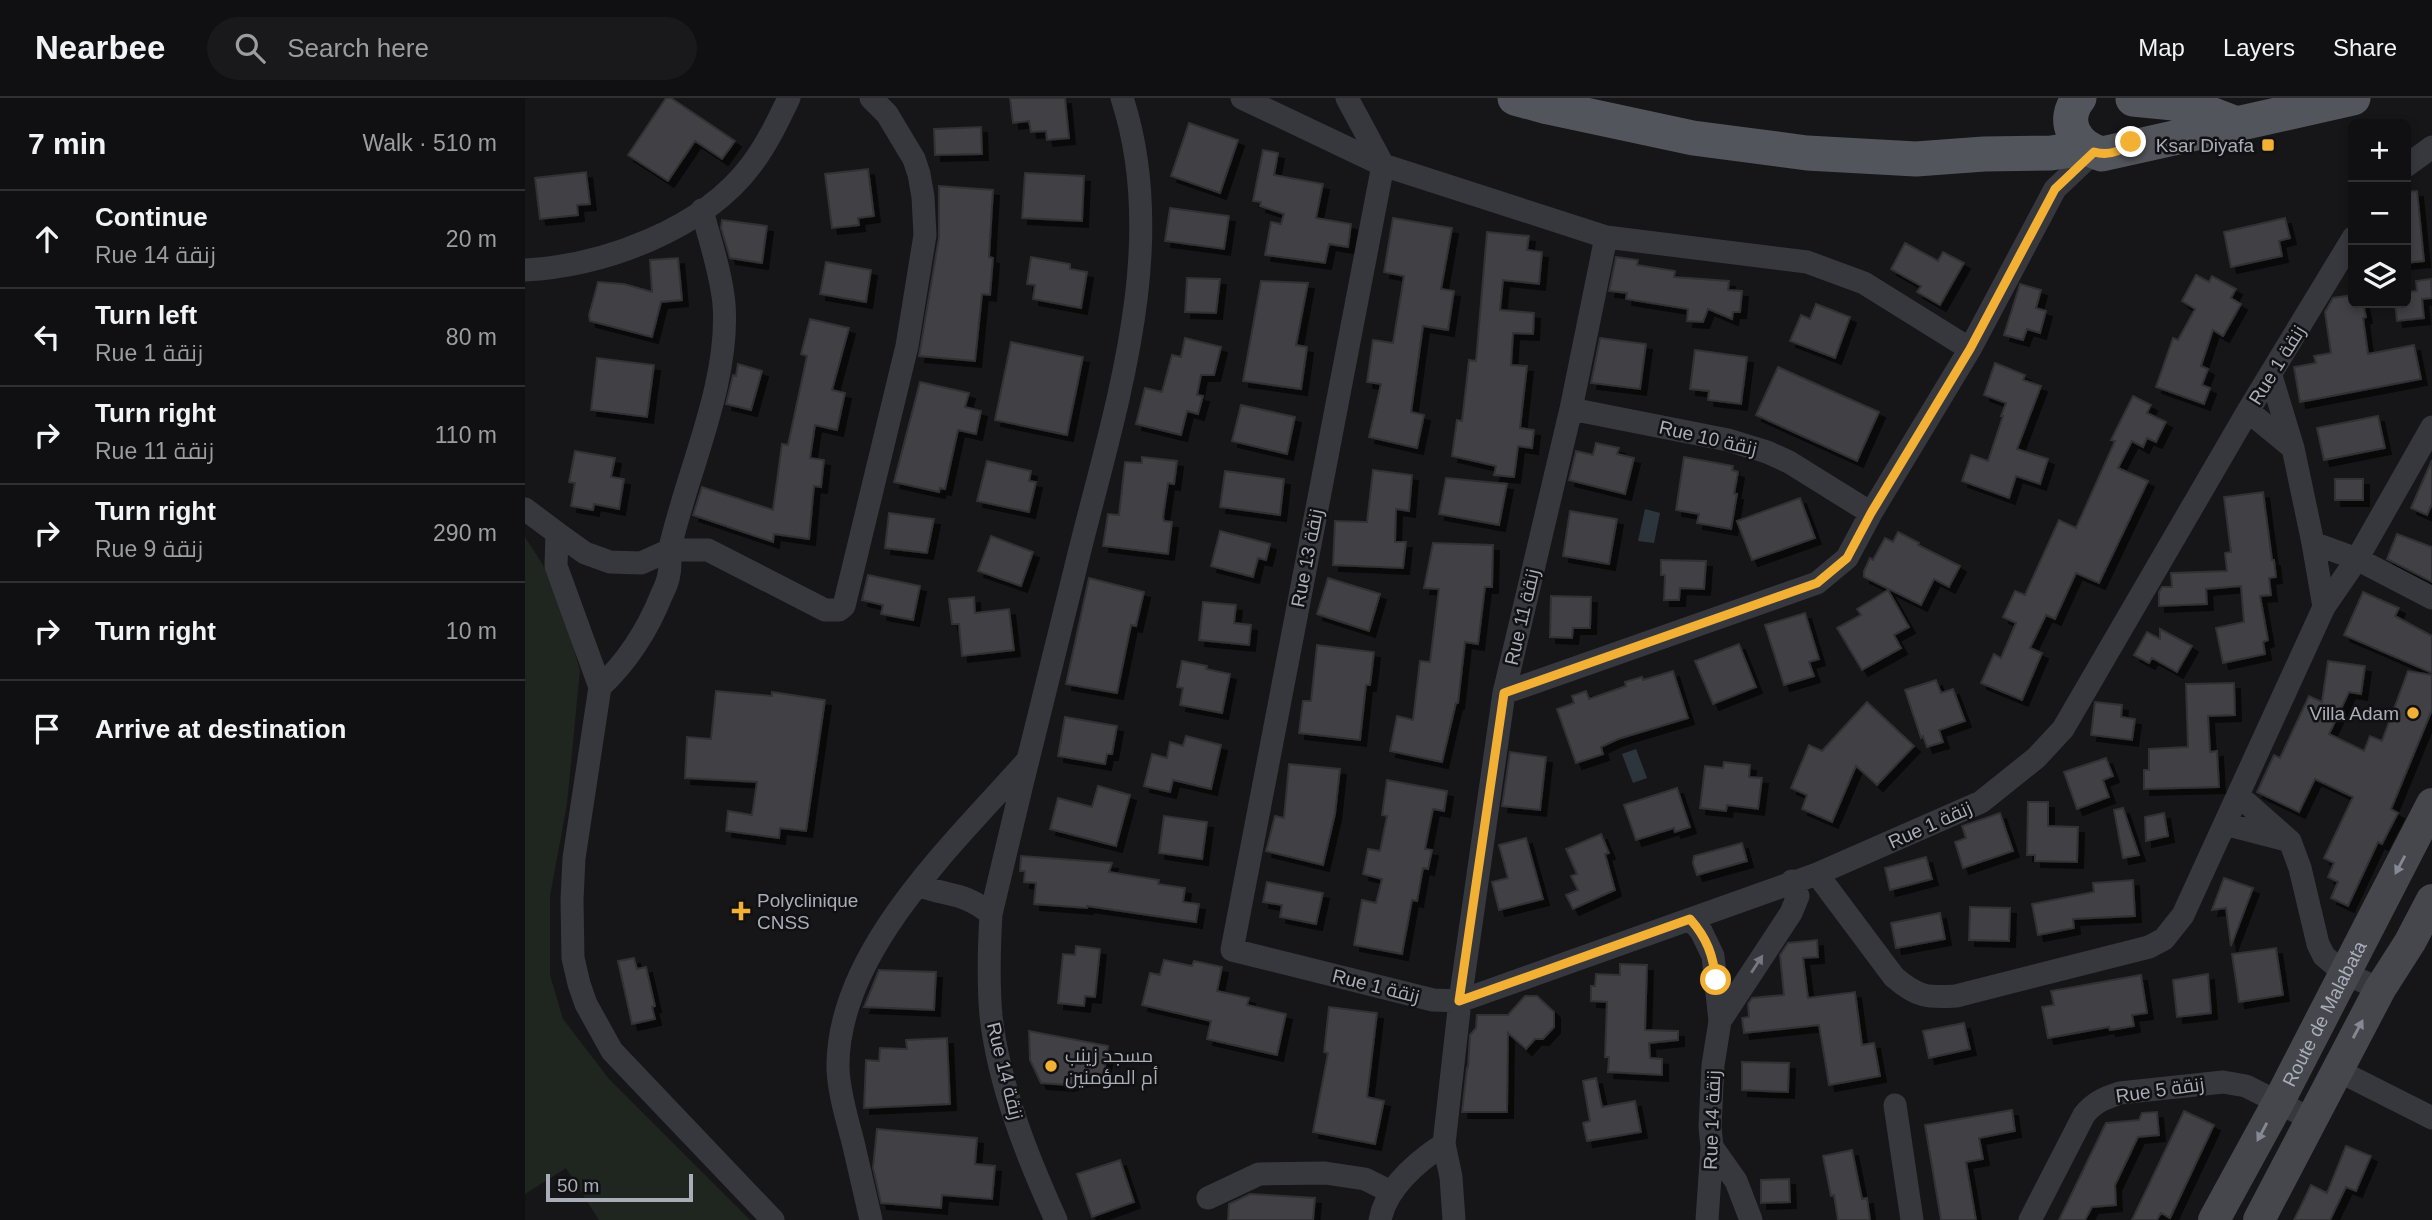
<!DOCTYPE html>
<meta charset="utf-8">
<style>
body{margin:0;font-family:Helvetica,Cairo,sans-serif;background:#19191b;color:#f1f3f6}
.controls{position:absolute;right:21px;top:21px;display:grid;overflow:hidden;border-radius:10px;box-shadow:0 4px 10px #0003}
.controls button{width:63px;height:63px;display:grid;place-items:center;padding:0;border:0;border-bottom:2px solid #303032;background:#101012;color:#f1f3f6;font:35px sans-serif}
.scale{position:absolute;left:21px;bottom:18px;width:147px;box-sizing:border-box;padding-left:7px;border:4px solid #a8adb8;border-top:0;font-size:19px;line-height:24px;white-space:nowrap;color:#a8adb8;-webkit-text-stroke:5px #111113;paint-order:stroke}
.stop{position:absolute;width:21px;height:21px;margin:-16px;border:5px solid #f2b134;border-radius:50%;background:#fff}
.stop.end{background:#f2b134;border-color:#fff;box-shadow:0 2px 7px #0008}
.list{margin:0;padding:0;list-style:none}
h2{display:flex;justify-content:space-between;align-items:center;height:91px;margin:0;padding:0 28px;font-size:30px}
h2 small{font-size:23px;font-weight:400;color:#9c9d9f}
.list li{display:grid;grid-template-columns:46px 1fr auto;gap:21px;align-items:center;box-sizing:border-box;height:98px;padding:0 28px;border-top:2px solid #303032}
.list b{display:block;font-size:26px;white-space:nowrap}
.list p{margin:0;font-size:23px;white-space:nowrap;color:#9c9d9f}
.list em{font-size:23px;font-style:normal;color:#9c9d9f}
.icon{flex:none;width:38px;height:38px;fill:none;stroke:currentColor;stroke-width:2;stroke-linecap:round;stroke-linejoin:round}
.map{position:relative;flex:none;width:1907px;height:1122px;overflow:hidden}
header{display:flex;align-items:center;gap:42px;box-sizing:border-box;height:98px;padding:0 35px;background:#101012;border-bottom:2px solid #303032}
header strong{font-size:33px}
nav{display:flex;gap:38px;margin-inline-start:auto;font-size:24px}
.search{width:490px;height:63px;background:#19191b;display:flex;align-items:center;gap:18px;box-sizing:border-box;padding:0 24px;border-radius:38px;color:#9c9d9f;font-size:26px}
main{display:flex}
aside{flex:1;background:#101012}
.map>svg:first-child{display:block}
</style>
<header>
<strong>Nearbee</strong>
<div class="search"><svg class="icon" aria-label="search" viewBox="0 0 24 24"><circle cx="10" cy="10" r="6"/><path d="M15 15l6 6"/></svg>Search here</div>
<nav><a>Map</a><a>Layers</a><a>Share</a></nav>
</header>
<main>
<aside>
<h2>7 min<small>Walk · 510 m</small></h2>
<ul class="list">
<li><svg class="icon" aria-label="ahead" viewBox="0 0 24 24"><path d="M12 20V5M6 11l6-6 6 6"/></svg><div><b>Continue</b><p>Rue 14 زنقة</p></div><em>20 m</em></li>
<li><svg class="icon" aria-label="left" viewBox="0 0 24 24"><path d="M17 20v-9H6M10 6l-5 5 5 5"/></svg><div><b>Turn left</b><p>Rue 1 زنقة</p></div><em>80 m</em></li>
<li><svg class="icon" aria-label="right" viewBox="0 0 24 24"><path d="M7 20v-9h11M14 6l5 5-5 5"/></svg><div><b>Turn right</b><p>Rue 11 زنقة</p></div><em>110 m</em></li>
<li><svg class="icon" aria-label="right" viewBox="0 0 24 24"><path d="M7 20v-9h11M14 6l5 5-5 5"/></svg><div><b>Turn right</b><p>Rue 9 زنقة</p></div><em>290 m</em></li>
<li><svg class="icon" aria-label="right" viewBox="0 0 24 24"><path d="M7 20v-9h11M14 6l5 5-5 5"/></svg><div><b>Turn right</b></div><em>10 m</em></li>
<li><svg class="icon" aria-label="arrive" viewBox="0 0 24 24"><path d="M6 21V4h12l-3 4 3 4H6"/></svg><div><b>Arrive at destination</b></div></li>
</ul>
</aside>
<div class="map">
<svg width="1907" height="1122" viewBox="0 0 1907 1122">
<defs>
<filter id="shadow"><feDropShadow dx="6" dy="6" stdDeviation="0" flood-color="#0009"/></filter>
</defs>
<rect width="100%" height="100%" fill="#161618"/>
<path fill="#1e261f" d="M0,439L18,467L40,520L55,572L42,706L25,798V877L38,921L84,981L225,1122H74L41,1070L0,1096Z"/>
<path fill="#2c353c" d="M1120,411L1135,415L1129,445L1113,443Z
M1111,651L1122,680L1108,685L1097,656Z"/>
<path fill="#404145" stroke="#303034" stroke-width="2" filter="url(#shadow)" d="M141,0H146L210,43L197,61L170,43L143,83L103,57Z
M485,0H540L544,40L522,42L521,33L506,34L504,23L488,25Z
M664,25L713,42L695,95L646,78Z
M456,29L457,56L410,57L409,31Z
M738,52L753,55L749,77L798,86L791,120L826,126L823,149L804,146L800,165L740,157L746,124L756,126L759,116L735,108L736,104L728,103Z
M343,71L349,118L333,120L334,127L307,130L300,76Z
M61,74L65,106L52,107L53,117L15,121L10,80Z
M500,75L559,78L557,123L497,120Z
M414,88L468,92L464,159L468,160L465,197L457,196L450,263L394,258L414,139Z
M1892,93L1899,163L1881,165V94Z
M645,110L704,118L699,151L640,143Z
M868,120L927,130L916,191L929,193L923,232L898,228L886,314L899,317L892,350L844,339L856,286L842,284L848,242L868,245L879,178L859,174Z
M1760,120L1765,140L1754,143L1757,158L1706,169L1699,134Z
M197,122L242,128L237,165L205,160L196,130Z
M962,134L1004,138L1002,152L1017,154L1014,186L978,182L975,212L1009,215L1008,236L988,235L986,267L1002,268L995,330L1009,332L1007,350L993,348L989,379L969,377L971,368L927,358L932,322L937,323L944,262L951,263Z
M1380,145L1413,163L1418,154L1439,165L1415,207L1392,194L1396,188L1366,171Z
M506,159L545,166V171L562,174L556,210L508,201L510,187L502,186Z
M1091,159L1113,162L1112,167L1150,173L1149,179L1204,183L1203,192L1217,193L1215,214H1208L1207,221L1183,211L1178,224L1162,223L1163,211L1101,201L1102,195L1084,193Z
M153,160L157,202L136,204L127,239L65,223L64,217L73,184L99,186L127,194L125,162Z
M301,164L346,172L341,204L295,196Z
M1671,177L1684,184L1687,178L1711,191L1706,200L1716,206L1698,238L1688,232L1676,268L1683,271L1677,287L1685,290L1679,306L1631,289L1648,240L1653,242L1670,211L1657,203Z
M662,180L695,181L691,215L660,214Z
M1906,181L1907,200L1897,201L1899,220L1872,223L1870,205H1881V194L1892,193L1891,183Z
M736,183L783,185L771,247L782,249L776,291L718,283Z
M1495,186L1516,192L1511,210L1521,213L1515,235L1502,231L1498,242L1479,237Z
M1828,197V205H1838L1841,219L1838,220L1843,256L1889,247L1896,281L1775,304L1769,269L1791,265L1789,258L1806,255L1800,214L1808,200Z
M1291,206L1325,219L1310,260L1265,243L1276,217L1285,221Z
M285,221L324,230L307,292L320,295L312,332L290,327L285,360L299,362L296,389L289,388L284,441L249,436L248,444L168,417L177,389L248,412L257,346L263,347L282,258L276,256Z
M660,240L696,249L689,277H676L672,297L678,298L673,316L662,313L656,337L611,326L620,290L637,294L647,257L656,259Z
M1075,240L1121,246L1115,291L1066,285Z
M486,244L558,259L542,337L470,322Z
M1170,252L1222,259L1216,306L1183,302L1184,293L1165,291Z
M72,260L129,267L122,319L66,312Z
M1470,265L1500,277L1498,282L1516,288L1492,351L1523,361L1515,386L1491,378L1484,400L1437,383L1446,357L1463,363L1478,318H1476L1481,305L1459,297Z
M213,266L237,273L226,312L201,306L208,277L211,278Z
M1253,269L1354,314L1332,363L1231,317Z
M395,284L444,295L440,309L456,313L451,336L433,332L420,391L415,390L414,394L369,384Z
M1608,298L1626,307L1622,315L1641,324L1631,344L1622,340L1618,349L1607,343L1593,370L1623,383L1574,485L1551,475L1530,521L1521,517L1505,550L1517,555L1497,602L1456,585L1469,556L1476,560L1491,525L1478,519L1490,493L1500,497L1534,422L1551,430L1590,343L1586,342Z
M716,307L770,319L762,356L707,343Z
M1853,318L1860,350L1799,362L1792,330Z
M1071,345L1094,350L1092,356L1109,360L1100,396L1044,382L1051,353L1068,357Z
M50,353L90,360L86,379L99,381L94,411L69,406L68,412L46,408L50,385L44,384Z
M617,359L652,363L649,386L643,385L638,419L639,423L647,424L643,456L578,448L583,416L594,417L600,364L617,365Z
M1159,359L1208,368L1207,372L1213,374L1209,396H1212L1206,431L1172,425L1174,416L1151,412Z
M1907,362V406L1902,417L1886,410Z
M462,363L506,373L504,383L511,384L504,414L452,403Z
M848,372L887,377L884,413L871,411L870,444H881L878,470L808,467L810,423L842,424Z
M700,373L759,381L755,417L695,409Z
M921,380L982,386L974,427L914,416Z
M1810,381H1838V402H1810Z
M1738,394L1747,462H1749L1751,479L1744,480L1746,497L1735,498L1743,542L1738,544L1740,556L1698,565L1691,530L1719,524L1716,488L1681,491L1682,506L1634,508V494L1637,489H1647L1646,475L1702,473L1700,455L1706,454L1699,399Z
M1275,400L1290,440L1227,462L1212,423Z
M1045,413L1092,421L1084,466L1038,458Z
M364,415L409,421L402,455L360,450Z
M695,433L745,446L741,462L733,460L728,479L686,468Z
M1373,434L1394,445L1393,447L1435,468L1424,489L1409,481L1396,507L1339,479V473L1345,460L1348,462L1360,440L1368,444Z
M1872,436L1907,449V484L1862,461Z
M466,438L508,454L496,488L453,473Z
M908,445L968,447L967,489H960L953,546L940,544L933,605H931L917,664L865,653L872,618L888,622L895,563L905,564L914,491L899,490Z
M1136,462L1181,463L1179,491L1155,490L1154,502H1139L1140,477H1136Z
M343,477L395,488L388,522L356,516L358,507L337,502Z
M564,480L619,494L611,528L606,527L592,595L541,586Z
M803,480L855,496L844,533L792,516Z
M1363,492L1384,529L1369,537L1376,550L1337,572L1312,530L1336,517L1332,511Z
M1838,494L1874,510L1870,518L1907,538V575L1819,537Z
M1026,498L1066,499L1065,530H1048L1047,540L1025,539Z
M449,499L450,515L484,511L489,552L437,558L434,526H427L424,501Z
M678,504L711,507L709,525L726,527L724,547L674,542Z
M1280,515L1294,561L1284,564L1289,578L1259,587L1240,527Z
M1635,531L1667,548L1652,574L1627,560L1624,565L1609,557L1622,534L1635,541Z
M1214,546L1231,589L1188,606L1170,563Z
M792,547L849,554L845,587H841L835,642L774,635L778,603H786Z
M657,563L682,568L681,571L705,576L697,615L655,607L658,590L652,589Z
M1803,563L1840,568L1836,596L1824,594L1804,636L1839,653L1845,638L1857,643L1883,573L1907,577V612L1866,711L1873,715L1857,746L1853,744L1823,808L1806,800L1813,784L1803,779L1809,765L1799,760L1828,699L1790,681L1774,714L1732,694L1749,657L1755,660L1784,598L1797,604Z
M1148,573L1163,620L1093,641L1076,649L1078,656L1051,665L1032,611L1049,605L1047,598L1061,593L1064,601L1101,588L1100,584L1117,579L1118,582Z
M1411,582L1416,595L1428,591L1440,623L1414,632L1418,644L1402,649L1398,638L1396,640L1380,592Z
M1709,585L1710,617L1683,618L1685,654L1692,653L1694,689L1619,691V672H1624V651L1663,649L1661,586Z
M191,593L247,598V594L300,602L281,733L255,730L254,740L201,733L203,713L227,717L232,684L160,680L162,639L186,641Z
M1342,604L1389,648L1352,687L1331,668L1307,724L1277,711L1282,697L1266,690L1284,647L1297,653Z
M1570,604L1597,607L1596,619L1610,621L1607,642L1566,637Z
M540,619L592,628L587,656H582L580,666L533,658Z
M661,638L696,647L686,691L648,682L645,694L619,688L627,656L642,660L645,644L658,648Z
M985,654L1021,659L1015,712L977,708Z
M1581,660L1588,678L1578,682L1584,699L1552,711L1539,674Z
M1199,664L1225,667L1224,679L1237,680L1233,711L1202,707L1201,713L1175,710L1180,668L1198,670Z
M764,666L815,671L810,716L798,767L741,753L750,718L759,720Z
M862,682L922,693L919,713L908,711L900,751L907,752L903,771L898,770L892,803L887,802L877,856L829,847L837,802L851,805L857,781L838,776L843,751L855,753L862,718L857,717Z
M573,688L605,697L591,748L525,731L533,700L567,709Z
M1152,690L1165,729L1150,734L1149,730L1111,742L1099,707Z
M1503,704H1523V728L1553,729L1552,764L1510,763V757H1502Z
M1598,710L1614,757L1598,760L1589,712Z
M1475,715L1488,753L1438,770L1430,744L1441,740L1437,728Z
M1639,715L1643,738L1621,743L1620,719Z
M639,718L682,724L677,761L634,755Z
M1076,736L1084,755L1080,756L1090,792L1048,811L1041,797L1053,792L1046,778L1052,776L1041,751Z
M1001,740L1018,801L974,812L967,784L983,780L974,747Z
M1217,745L1222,763L1172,777L1168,765L1169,758Z
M496,758L587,765L584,774L634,782L633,786L660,790L658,804L674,806L671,824L562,808V810L509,806L511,785L499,784L500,773H495Z
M1401,759L1407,781L1365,792L1360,770Z
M1699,780L1728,790L1706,848L1701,810L1687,812Z
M1608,782L1610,818L1548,821L1549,830L1513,837L1507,806L1569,794L1568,785Z
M742,784L798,795L791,826L755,819L757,807L738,804Z
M1445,809L1485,810L1484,843L1444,842Z
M1415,815L1420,841L1371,850L1366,825Z
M1292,842L1293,859L1278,860L1283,900L1330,894L1337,947L1349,945L1355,978L1304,987L1294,927L1219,935L1217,920L1224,919L1223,906L1227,900L1259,897L1255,857L1263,845Z
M551,848L575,851L570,899L560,898L559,908L533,905L538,856L550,857Z
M1751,850L1758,897L1714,904L1707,856Z
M109,860L112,871L121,869L130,908L127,909L130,921L107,926L93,863Z
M639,862L667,868L669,863L697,869L692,893L724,900L722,907L761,916L752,957L682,941L686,923L617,907L625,875L635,877Z
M1095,866L1122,867L1120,932L1153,933V942L1124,945L1125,960L1137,961V977L1083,974L1084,959H1080L1082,904L1066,903V888H1070L1071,876L1095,877Z
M354,872L411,874L409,912L339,909Z
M1683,876L1686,915L1652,919L1648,882Z
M1616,877L1622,915L1607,917L1609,928L1585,932L1584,929L1523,940L1517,909L1529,907L1526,893Z
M1000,898H1012L1029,914V929L1018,941H1010L1001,951L983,935L982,1014H937L942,970H943L945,937L951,930L952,917H983Z
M804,909L852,915L842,999L859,1003L850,1046L788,1034L803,955L799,954Z
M1439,925L1445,951L1404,960L1398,933Z
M504,933L583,948L579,975L543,987L516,985L505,962Z
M422,940L425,1006L339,1010L341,962L354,963L355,950L382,951L381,942Z
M1217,964L1264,965L1263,994L1217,992Z
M1071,980L1077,1009L1110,1003L1116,1034L1062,1043L1058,1025L1065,1023L1058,983Z
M1487,1012L1490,1033L1454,1040L1458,1061L1441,1064L1451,1122H1416L1400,1027Z
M1659,1013L1689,1027L1645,1120L1636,1115L1632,1122H1607Z
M1632,1014L1634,1037L1613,1039L1590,1087L1591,1107L1567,1109L1560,1122H1534L1581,1025L1614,1022L1617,1015Z
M352,1031L452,1040L450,1066L470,1068L467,1101L417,1097L416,1110L356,1105L348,1070Z
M1821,1048L1846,1058L1831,1093L1821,1089L1805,1122H1769L1786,1087L1802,1095Z
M1327,1052L1337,1101L1342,1100L1345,1122H1313L1309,1097L1306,1098L1298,1058Z
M595,1062L609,1104L567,1119L552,1076Z
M1264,1081L1265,1104L1236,1105V1082Z
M725,1096L790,1100L788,1122H703L704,1106Z"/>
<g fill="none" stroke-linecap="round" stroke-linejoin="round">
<path stroke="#37383d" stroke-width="23" d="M717,0L858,67L1081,139L1282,164L1339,185L1445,251
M822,0L858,67L707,852L908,902L935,903L1292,776L1456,704L1511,660L1538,631L1723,313L1828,140
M1881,68L1907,49
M0,172C79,168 179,131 227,66C242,46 253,23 264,0
M1746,278L1768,350L1788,445L1799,509
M1046,311L1203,342L1242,354L1264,364L1346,415
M1723,313L1768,350
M0,411L32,435L31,468L75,589L49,760L47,802L48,860L54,886L61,906L87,953L248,1122
M32,435L60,455L85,464L116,465L145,452H183L300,512H314L319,508L382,248L400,137L398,99L394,76L389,61L362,16L346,0
M1788,445L1832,461L1907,500
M75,589C102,564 123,531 137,496C140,490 143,483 144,476C146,468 144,459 145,450C162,374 205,285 199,206C196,174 185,143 177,112
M979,595L1292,485L1322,460L1346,415L1445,251L1530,91L1569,54
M1714,698L1765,743L1775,770L1793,846L1799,858L1819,875L1855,891
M1700,726L1758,741
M1292,776L1369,879C1392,899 1403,900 1431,898L1624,849L1639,841L1658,817L1799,509L1832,461L1907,329
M393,787C423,799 438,793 466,816
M1165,821L1176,833L1188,858L1195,923L1188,967L1185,1029L1187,1049L1182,1122
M1195,923L1266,815L1273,798L1267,783
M1812,972L1907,1020
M1370,1007L1387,1122
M1187,1049L1211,1083L1226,1122
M683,1100L734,1076L800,1075L840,1081L866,1094
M346,1122C340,1096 334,1070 328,1044C322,1021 314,995 313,971C311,854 429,746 501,664
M531,1122C502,1058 474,988 466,918C463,884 464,850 466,816C493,701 521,587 550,472C586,322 647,153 597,0
M855,1122C861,1090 893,1063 919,1046
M929,1122L926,1079L919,1046L935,903L979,595L1046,311L1081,139
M1505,1122L1559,1017C1569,1004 1580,1000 1595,995L1698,984L1721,988L1786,1021"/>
<g stroke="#45474d" stroke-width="32">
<path id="s1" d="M1689,1122L1754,1003L1907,706"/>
<path d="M1734,1122L1855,891L1885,844L1907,802"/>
</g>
<path stroke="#53555c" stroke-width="35" d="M990,0L1023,9L1168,40L1282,55L1391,61L1459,56L1526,55L1561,50
M1554,0C1535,24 1551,49 1577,56L1828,0
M1608,1L1659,6L1712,26"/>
</g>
<defs><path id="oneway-solid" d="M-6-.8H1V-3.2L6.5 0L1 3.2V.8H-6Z" transform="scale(1.75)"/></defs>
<g fill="#858993">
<use href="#oneway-solid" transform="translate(1875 767) rotate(118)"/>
<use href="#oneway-solid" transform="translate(1833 931) rotate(-62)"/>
<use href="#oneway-solid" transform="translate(1737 1034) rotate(118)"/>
</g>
<use fill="#757881" href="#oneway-solid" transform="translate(1232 866) rotate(-57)"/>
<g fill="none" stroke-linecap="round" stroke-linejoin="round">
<path stroke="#f2b134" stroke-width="9" d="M1191,882C1188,857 1182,840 1165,821L934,903L979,595L1292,485L1322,460L1346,415L1445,251L1530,91L1569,54C1584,58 1595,54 1606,44"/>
</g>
<g fill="#f2b134" stroke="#111113" stroke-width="2.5">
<rect x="1736" y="40" width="14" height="14" rx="3.5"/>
<circle cx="1888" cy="615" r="7"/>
<path d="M212.5 802.5h7v7h7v7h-7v7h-7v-7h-7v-7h7z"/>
<circle cx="526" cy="968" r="7"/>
</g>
<g text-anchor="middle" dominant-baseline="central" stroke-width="5" stroke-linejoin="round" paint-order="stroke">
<g font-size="19" fill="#a8adb8" stroke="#111113" text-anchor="end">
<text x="1729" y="47">Ksar Diyafa</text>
<text x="1874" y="615">Villa Adam</text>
<text x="232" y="802" text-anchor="start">Polyclinique<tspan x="232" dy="22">CNSS</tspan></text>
<text x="540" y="957" text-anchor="start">مسجد زينب<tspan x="540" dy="22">أم المؤمنين</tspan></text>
</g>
<g font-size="19" fill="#a8adb8" stroke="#111113">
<text transform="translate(1752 267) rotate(-58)">Rue 1 زنقة</text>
<text transform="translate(1183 340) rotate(13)">Rue 10 زنقة</text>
<text transform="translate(782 460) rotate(-79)">Rue 13 زنقة</text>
<text transform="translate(997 519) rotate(-77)">Rue 11 زنقة</text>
<text transform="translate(1405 727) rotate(-24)">Rue 1 زنقة</text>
<text transform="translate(851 888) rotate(14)">Rue 1 زنقة</text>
<text stroke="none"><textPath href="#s1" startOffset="234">Route de Malabata</textPath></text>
<text transform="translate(480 973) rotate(76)">Rue 14 زنقة</text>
<text transform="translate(1635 992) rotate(-8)">Rue 5 زنقة</text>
<text transform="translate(1187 1022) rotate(-88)">Rue 14 زنقة</text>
</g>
</g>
</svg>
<div class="controls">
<button>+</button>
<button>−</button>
<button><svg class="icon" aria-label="layers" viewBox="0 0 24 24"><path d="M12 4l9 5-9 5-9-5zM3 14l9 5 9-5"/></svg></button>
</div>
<div class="scale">50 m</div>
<div class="stop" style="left:1191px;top:882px"></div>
<div class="stop end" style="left:1606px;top:44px"></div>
</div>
</main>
